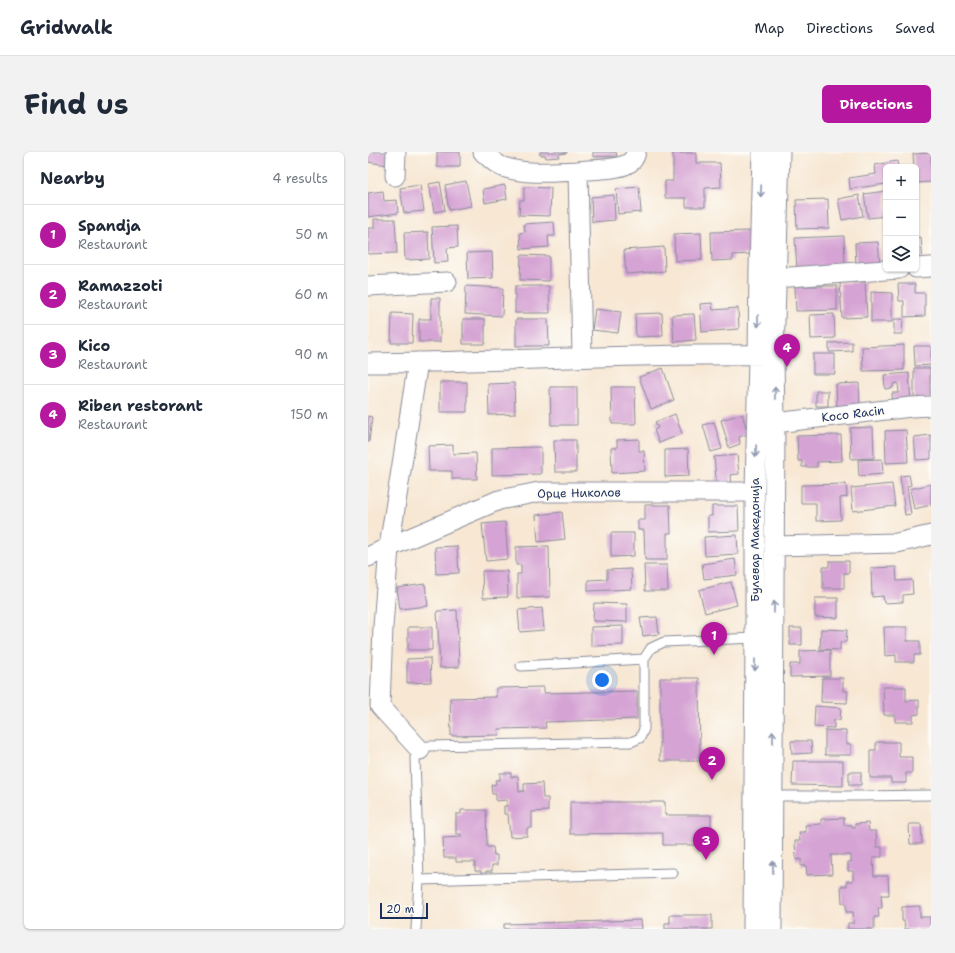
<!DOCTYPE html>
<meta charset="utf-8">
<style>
body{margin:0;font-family:"Shantell Sans",sans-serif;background:#f2f2f3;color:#1f2937}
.controls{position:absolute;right:12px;top:12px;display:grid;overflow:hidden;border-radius:6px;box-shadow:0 1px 3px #0004}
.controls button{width:36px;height:36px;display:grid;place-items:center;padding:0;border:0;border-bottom:1px solid #e0e1e3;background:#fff;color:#1f2937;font:20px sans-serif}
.scale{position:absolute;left:12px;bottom:10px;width:48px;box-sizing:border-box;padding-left:4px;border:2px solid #1b2f5e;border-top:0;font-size:11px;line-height:14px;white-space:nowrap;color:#1b2f5e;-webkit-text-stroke:3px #fdfcf7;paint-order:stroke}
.you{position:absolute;left:234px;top:528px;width:14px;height:14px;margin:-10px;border:3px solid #fff;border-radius:50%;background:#1a73e8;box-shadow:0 0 0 6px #1a73e833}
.badge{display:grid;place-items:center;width:26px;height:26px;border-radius:50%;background:#b5179e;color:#fff;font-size:13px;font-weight:700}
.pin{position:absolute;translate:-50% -33px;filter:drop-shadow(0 1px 2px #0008)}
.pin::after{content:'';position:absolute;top:21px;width:14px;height:12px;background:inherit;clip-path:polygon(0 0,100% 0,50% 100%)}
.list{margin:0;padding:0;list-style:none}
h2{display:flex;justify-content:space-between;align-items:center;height:52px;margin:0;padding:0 16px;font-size:17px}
h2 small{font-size:13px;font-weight:400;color:#747a83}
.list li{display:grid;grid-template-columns:26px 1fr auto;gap:12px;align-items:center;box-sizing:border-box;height:60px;padding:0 16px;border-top:1px solid #e0e1e3}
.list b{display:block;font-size:15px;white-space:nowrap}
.list p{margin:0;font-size:13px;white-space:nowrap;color:#747a83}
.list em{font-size:13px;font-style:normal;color:#747a83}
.icon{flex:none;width:22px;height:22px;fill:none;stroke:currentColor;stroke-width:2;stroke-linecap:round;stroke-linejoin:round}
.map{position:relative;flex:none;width:563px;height:777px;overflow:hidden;border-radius:6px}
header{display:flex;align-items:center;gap:24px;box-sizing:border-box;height:56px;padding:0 20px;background:#fff;border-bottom:1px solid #e0e1e3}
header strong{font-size:19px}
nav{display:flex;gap:22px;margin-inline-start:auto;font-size:14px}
.intro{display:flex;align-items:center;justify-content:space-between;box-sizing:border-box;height:96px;padding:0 24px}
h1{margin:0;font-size:28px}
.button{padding:10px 18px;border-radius:6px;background:#b5179e;color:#fff;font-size:14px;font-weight:700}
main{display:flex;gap:24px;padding:0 24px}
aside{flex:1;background:#fff;border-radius:6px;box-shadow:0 1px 3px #0004}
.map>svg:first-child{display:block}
</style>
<header>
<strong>Gridwalk</strong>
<nav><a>Map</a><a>Directions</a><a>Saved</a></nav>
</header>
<div class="intro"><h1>Find us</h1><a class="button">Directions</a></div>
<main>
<aside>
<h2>Nearby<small>4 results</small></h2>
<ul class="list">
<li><span class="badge">1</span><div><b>Spandja</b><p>Restaurant</p></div><em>50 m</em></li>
<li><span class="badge">2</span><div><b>Ramazzoti</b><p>Restaurant</p></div><em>60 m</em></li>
<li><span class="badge">3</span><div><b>Kico</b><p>Restaurant</p></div><em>90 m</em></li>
<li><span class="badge">4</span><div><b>Riben restorant</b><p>Restaurant</p></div><em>150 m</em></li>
</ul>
</aside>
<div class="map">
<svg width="563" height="777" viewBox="0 0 563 777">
<rect width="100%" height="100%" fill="#fdfcf7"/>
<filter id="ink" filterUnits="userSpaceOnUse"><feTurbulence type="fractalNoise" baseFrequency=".025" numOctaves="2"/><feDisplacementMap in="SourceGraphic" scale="8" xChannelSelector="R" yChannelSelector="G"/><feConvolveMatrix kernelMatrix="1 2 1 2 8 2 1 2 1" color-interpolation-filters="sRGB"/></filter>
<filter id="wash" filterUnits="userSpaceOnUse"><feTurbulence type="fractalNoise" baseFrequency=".012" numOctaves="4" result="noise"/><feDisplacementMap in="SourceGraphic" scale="16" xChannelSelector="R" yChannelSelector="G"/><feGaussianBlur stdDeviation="0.9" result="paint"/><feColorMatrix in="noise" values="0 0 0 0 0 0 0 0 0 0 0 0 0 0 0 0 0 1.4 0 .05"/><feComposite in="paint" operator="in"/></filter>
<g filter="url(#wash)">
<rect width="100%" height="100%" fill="#f7e7d3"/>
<g id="blocks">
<path fill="#d6a4d4" d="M0,0H22L20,13L0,10Z
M69,0H92V15H69Z
M172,0H199V1L191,2V5L178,6L177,3H172Z
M225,0H248L249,4L225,5Z
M305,1H328V11H352L353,35L337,36V55H318V46H297V29H305Z
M563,1V30L548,31V15H546L545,2Z
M529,9L530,15H518V32L482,37L481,26L508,22L507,13Z
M98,29L103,54L81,58L77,33Z
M72,30L77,58L66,60L61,32Z
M52,33L56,59L36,61L32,36Z
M137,33L139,47L117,51L115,37Z
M156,35L183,36L182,64L151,63L152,48H156Z
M271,35L273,60L250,62L248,37Z
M15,39L16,49L29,48L30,61L0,65V41Z
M518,39V64L500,66L496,42Z
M246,43L247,68L224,70L223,45Z
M491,43L495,64L474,68L470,47Z
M460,47L461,76L429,77L428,48Z
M6,67H27L29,101L0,102V76H6Z
M186,70L187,84H180L181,95L153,97L152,81L157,80L156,72Z
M89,74L90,95L79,96L80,110L66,111L64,75Z
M383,79L384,102L365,103V108L344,109L343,80Z
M60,80L61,107L37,108L36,81Z
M333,81L334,108L307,109L306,82Z
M476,84L477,116L429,118L427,86Z
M553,85L555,111H548V86Z
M510,90L512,113L488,115L487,91Z
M296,95L297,119L258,122L256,98Z
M124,100L125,126L100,127L99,101Z
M153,103L181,104V129L152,128Z
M497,130L499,165L474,166L472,131Z
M530,132H547V141H557V164L536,165V149H531Z
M98,134L135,136L134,164L97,162Z
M147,134H181L182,161H147Z
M427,134H469V158L428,159Z
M503,140L524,141V170H503Z
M63,146H72V190H51V167H63Z
M344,151L345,158L370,156L371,177L334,180L332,152Z
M227,157L253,160L250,181L224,178Z
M24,161L45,162L44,191H23Z
M294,161L295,184L268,185L267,162Z
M326,162L328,188L306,190L304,163Z
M466,162L467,186L443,187L442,163Z
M95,167H117V192H95Z
M148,167H180L181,194H148Z
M526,167H535L534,182H526Z
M484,190V199L461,200V191Z
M536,193V218L495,219L494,195Z
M546,194H563V213L547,214Z
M445,202H467V222H445Z
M295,216L306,248L283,257L271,225Z
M546,216H562V247H546Z
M541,221L543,252L525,254L524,241H531L530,231L525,232V236L517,237L516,223Z
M72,230H99V260H72Z
M146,231L147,262L121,263L120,232Z
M491,231L492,256L469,257L468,232Z
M182,235H209V273H183Z
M243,235H267L268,272H244Z
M448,239H460V254H448Z
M307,262L314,282L291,291L286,278L290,276L287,270Z
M374,262L380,282L371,285L372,292L361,296L353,268Z
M0,264L4,265L1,290H0Z
M346,270L354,297L343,300L335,273Z
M505,275L506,306L483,307L482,276Z
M538,278L540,310L518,311L517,279Z
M473,283L474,309L449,310V315H434V309H430L429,284Z
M563,283V307L548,308L546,285Z
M271,287V299H276L277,319L244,321L243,296H249V288Z
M186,288H208V320H187Z
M85,293V302L108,301L109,327H84V319H61L60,294Z
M173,295V322L124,323V296Z
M320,297L321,324L297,325V298Z
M369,303L371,322L362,323L363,335L349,337L346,305Z
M514,307L515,322L491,324L490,308Z
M541,323L543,333L539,334L543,362L537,363L532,324Z
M478,332L479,345L472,346L473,368L448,369V351H433V333Z
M524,332L527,354L485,359L483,336Z
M563,332V353L546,357L542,337Z
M277,353H302L303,381H299V408H277L276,378H270V368H277Z
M344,354H370L371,379L340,380V364H344Z
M194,360L197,387L170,390L168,363Z
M137,370L140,407L118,409L114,372Z
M243,381H266V404L243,405Z
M369,383L370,402L337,404L336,385Z
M89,394L91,421L68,422L67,395Z
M181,394L182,445L149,446V422H153V413H148V395Z
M367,407L369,423L336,427L334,412Z
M461,409H481V421H476V436H455V415H461Z
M276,413H299L300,439H277Z
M528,415L529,429L544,428L545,442L535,443V450L516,451L515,444L504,445L503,416Z
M263,417L264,437L220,439V428L239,427V418Z
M114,419H139L140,445L115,446Z
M363,430L369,453L337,461L331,438Z
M57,432L60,454L32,457L29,436Z
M447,446H470V466L447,465Z
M226,451L259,452V470L225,469Z
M174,456L176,478L152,480L150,458Z
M89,458L91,515L72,516L69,459Z
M289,465L291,482L275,484L272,466Z
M255,474V493L223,494V475Z
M40,475H64V498H40Z
M516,475H539V489H552V503H546V510H528V503L517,504Z
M422,476H434V493H422Z
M453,477L479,478L478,490H472V498L452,497Z
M462,498V524L422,525V512H432V499Z
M62,506L63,530L39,531V507Z
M292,526H331L332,609H292Z
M454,526H475V539H480L479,551L453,550Z
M176,535V541L269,539V567L177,570L178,576L130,577L131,583L83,584L82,546L128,545V536Z
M515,535H538V549L551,548V562L545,563V570H527V563H516Z
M447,554L473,556L472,568H466V576L446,575Z
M457,578L478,579V592H483V603H457Z
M423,589H443L444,601L424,602Z
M508,590H531V605H544V621H538V631H523V626H502V598H508Z
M425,609H475V634L424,633Z
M481,620H493V633H481Z
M132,621H143V625L150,624L151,640L156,639V632L174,631L175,646H180V659L164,660V676H159V684L142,685L140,662H136V654H139V648L128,649V642H124L123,633L128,632L127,628H132Z
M202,650H297V663H343V693H295V681L202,682Z
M93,658H118L119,695H125L126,703H129V713H124V719H118V722H113V719H107V710H88V706H76L75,686L93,685V682H88V662H93Z
M476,666V673H484V676H487V672L500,671L501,679H508L509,695H514V705H505L506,724H520L521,743H513L514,756H510L511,765H506V777H480V771H486L485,760H478V751H474L473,734H479V729H485V719H480V710H483V703H463L464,722L439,723L438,714H433V707L428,708L427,689H432L431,680H438L437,673L453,672V667Z
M541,672H553L554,692H542Z
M552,754V765H562V777H537L536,769H534V755Z
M302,763H344V777H297V771H302Z
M273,768L274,777H136V772Z"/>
</g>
</g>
<g filter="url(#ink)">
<use href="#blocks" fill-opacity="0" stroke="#898b98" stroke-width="1"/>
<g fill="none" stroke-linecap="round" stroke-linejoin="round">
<defs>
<path id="lane" d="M153,514L276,507
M405,644H493L563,643
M51,728L305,721
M48,777L51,728L47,606L52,598L60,594L263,590L272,586L276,577V507L283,496L296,490L387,486"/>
<path id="street" d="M115,0C121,5 128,13 135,15C158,23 186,20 210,19
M27,24L28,0
M548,116L563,115
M408,126L531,117
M0,134L79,130
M214,205L210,19C223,17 248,18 259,12C264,10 267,5 268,0
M50,210L21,395L15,475L12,554L52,598
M0,211C134,210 269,201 403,203
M407,271L543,255L563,254
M406,394L529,391L563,383
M0,405L21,395L131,348L171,340H387
M385,777L387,486V340L390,203L391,118L394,0
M404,777L407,271L406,203L412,0"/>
</defs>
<use href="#lane" stroke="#898b98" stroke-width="11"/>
<use href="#street" stroke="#898b98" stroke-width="21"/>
<use href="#lane" stroke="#fff" stroke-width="9"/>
<use href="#street" stroke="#fff" stroke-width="19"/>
</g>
<defs><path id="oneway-shaft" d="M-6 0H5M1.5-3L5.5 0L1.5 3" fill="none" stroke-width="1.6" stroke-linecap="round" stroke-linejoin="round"/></defs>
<g stroke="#8d97ae">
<use href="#oneway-shaft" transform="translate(393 39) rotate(92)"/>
<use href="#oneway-shaft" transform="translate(390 169) rotate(90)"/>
<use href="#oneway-shaft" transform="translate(407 241) rotate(-91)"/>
<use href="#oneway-shaft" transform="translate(388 299) rotate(92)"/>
<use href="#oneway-shaft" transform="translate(406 455) rotate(-90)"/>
<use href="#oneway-shaft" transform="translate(387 513) rotate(90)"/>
<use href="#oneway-shaft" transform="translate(405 585) rotate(-90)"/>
<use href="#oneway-shaft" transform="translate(405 715) rotate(-89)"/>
</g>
</g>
<g text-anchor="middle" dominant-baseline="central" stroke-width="3" stroke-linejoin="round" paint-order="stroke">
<g font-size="12" fill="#1b2f5e" stroke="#fdfcf7">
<text transform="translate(485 262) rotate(-7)">Koco Racin</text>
<text transform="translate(211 341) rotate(-1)">Орце Николов</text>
<text transform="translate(387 388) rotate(-90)">Булевар Македонија</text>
</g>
</g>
</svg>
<div class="controls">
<button>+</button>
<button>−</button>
<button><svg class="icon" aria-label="layers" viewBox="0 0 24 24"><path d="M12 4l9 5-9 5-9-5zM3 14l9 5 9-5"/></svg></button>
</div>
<div class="scale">20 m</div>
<div class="you"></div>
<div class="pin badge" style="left:346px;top:503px">1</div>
<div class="pin badge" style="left:344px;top:628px">2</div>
<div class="pin badge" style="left:338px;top:708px">3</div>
<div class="pin badge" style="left:419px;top:215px">4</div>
</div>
</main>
